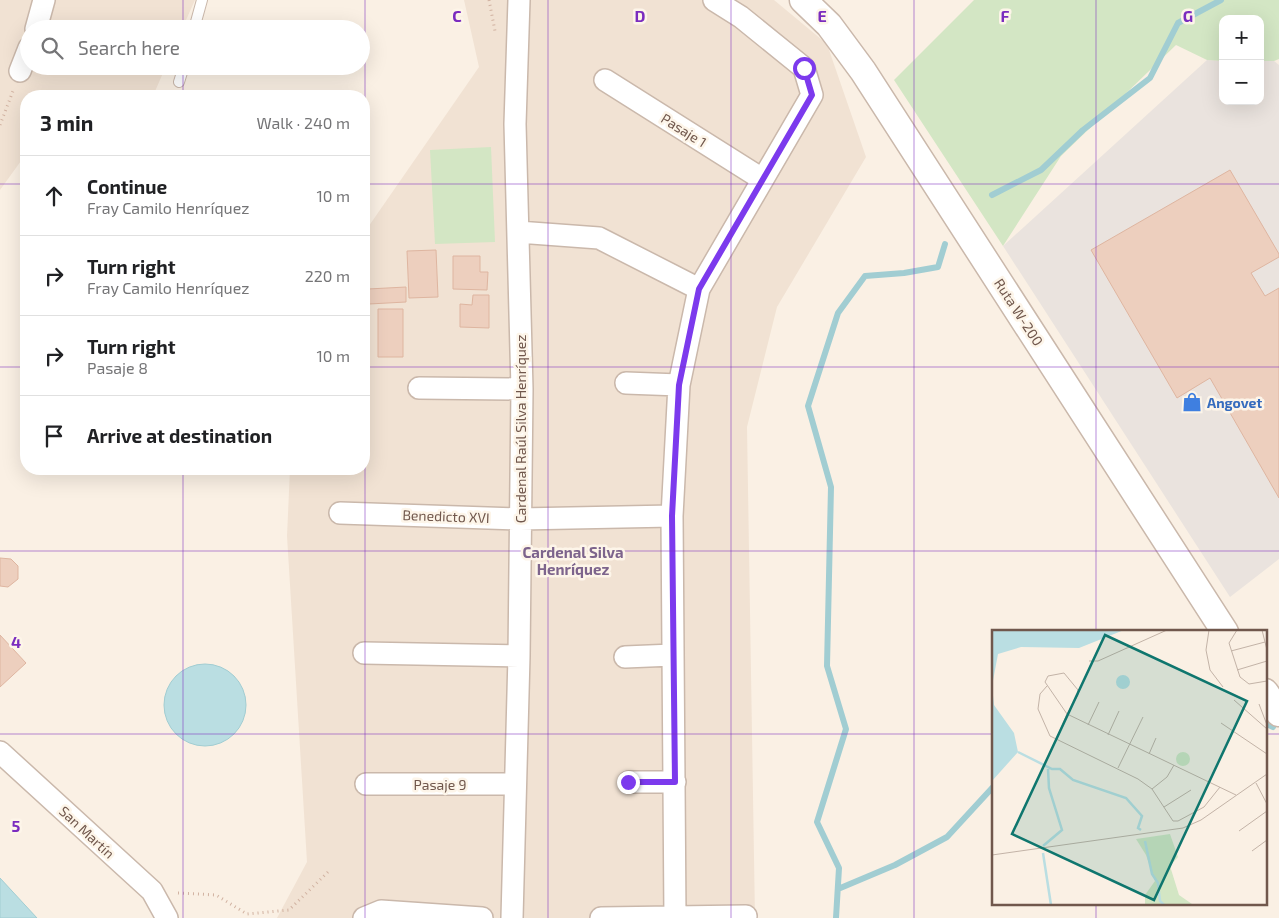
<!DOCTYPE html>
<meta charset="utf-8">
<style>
body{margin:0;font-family:"Exo 2",sans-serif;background:#f2f2f2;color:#202124}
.controls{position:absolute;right:15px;top:15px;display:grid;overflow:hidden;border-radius:10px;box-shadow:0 5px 20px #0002}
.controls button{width:45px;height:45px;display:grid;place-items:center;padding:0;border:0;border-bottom:1px solid #e0e0e0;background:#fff;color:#202124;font:25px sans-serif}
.stop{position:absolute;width:15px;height:15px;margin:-11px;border:4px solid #7c3aed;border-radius:50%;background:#fff}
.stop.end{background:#7c3aed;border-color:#fff;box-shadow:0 1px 5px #0008}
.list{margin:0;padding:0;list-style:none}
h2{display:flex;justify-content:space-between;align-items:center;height:65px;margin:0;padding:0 20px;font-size:21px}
h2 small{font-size:16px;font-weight:400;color:#757577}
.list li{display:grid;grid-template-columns:32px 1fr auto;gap:15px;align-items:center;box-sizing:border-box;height:80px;padding:0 20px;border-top:1px solid #e0e0e0}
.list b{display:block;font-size:19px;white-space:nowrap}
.list p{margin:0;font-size:16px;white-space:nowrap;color:#757577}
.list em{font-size:16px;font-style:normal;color:#757577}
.icon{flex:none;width:28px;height:28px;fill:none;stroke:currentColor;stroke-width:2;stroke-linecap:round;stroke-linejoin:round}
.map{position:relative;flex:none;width:1279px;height:918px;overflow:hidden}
.search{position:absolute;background:#fff;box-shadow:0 5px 20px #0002;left:20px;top:20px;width:350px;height:55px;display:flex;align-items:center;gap:12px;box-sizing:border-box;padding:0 18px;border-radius:28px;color:#757577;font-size:19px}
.panel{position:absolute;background:#fff;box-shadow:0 5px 20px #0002;left:20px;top:90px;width:350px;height:385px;border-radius:20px}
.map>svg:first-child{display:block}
</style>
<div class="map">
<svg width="1279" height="918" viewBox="0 0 1279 918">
<rect width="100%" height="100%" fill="#faf0e4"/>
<path fill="#f1e2d3" d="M0,0H195L182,29H29V66H166L153,96H26V154L0,190Z
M464,0H774L827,44L866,157L777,307L747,427L755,918H277L307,862L287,536L290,469H364V233L479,67Z"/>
<path fill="#eae3de" d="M1207,60L1223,61V101H1260V61H1274L1279,65V559L1230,597L1003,246Z"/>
<path fill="#d3e6c4" d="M974,0H1279V59L1274,61H1260V19H1223V61L1207,60L1176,45L1061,156L1003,246L894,80Z
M491,147L495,242L435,244L430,150Z"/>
<path fill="#badee2" stroke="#a1cdd2" d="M164 705a41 41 0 1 1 82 0a41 41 0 1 1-82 0Z
M0,878L37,918H0Z"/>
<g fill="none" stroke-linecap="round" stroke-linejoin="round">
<path stroke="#a1cdd2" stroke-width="6" d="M992,195L1041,170L1083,130L1150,78L1178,23L1221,0
M1265,723L1273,727
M838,889L895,865L947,837L993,787
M836,918L839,868L817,822L846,729L827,666L831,487L808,406L838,313L865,276L904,273L938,267L945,244"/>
</g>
<path fill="#edcfbe" stroke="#deb5a0" d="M1230,170L1279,254V257L1251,273L1265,296L1279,288V498L1210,378L1177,398L1091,250Z
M436,250L438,297L409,298L407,251Z
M453,256H480V272H488L487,290L453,289Z
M406,287V302L369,304L368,289Z
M473,295H489V328L460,327V304L472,305Z
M378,309H403V357H378Z
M0,558L11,559L18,566V579L8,587L0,586Z
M0,635L26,663L0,687Z"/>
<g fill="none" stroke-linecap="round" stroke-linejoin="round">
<defs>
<path id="service" d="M194,29L202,0
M179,82L184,66"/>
<path id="minor" d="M36,29L44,0
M20,71L29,48
M605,80L762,179
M518,232L599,238L699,289
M626,383L679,385
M419,388L522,389
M340,513L520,519L672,516
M364,653L519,656
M625,657L673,655
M0,752L152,891L167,918
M629,782H675
M366,784H515
M364,918L381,911L482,918
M512,918L519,656L522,389L515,124L519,0
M601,918L746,916
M675,918L672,516L679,385L699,289L812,95L804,68L741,17L714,0"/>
<path id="tertiary" d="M803,0L829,25L863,71L1225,632
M1265,692L1279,713"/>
</defs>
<use href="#service" stroke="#cab8ab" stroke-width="12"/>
<use href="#minor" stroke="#cab8ab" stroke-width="24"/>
<use href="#tertiary" stroke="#cab8ab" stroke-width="29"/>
<path stroke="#d1b2a1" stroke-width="3" stroke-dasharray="1 4" stroke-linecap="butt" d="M489,0L495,31
M0,125L13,91
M178,893L216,895L247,914L289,910L330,870"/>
<use href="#service" stroke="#fff" stroke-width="10"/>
<use href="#minor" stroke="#fff" stroke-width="21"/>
<use href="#tertiary" stroke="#fff" stroke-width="26"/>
</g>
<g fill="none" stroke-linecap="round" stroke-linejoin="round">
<path stroke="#7c3aed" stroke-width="6" d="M628,782H675L672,516L679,385L699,289L812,95L804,68"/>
</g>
<path fill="none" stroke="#7b2cbf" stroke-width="1" stroke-opacity="0.55" d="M183,0V29M365,0V918M548,0V918M731,0V918M914,0V918M1096,0V632M183,66V96M0,184H26M364,184H1279M0,367H26M364,367H1279M183,469V918M0,551H1279M0,734H993M1265,734H1279M1096,904V918"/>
<defs>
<symbol id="shop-bare" viewBox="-9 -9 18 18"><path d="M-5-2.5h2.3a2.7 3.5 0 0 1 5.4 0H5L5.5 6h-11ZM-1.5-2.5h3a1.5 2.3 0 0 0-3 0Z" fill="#3f7fe0" stroke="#fdf5e9" stroke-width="2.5" paint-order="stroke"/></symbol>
</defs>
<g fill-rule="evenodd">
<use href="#shop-bare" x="1178" y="388" width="28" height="28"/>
</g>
<g text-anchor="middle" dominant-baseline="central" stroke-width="5" stroke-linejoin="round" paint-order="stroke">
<g font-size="14" fill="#70574c" stroke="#fdf5e9">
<text transform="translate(684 130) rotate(32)">Pasaje 1</text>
<text transform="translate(1019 312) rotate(57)">Ruta W-200</text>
<text transform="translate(520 429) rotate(-90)">Cardenal Raúl Silva Henríquez</text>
<text transform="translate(446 516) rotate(2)">Benedicto XVI</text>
<text x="440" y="784">Pasaje 9</text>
<text transform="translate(87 832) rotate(43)">San Martín</text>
</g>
<g font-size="14" font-weight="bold" fill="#366cbe" stroke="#fdf5e9" text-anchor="start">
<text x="1207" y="402">Angovet</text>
</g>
<g font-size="15" font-weight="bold" fill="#7d648c" stroke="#fdf5e9">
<text x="573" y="552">Cardenal Silva<tspan x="573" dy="17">Henríquez</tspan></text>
</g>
</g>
<g transform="translate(992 630)">
<rect width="275" height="275" fill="#faf0e4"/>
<path d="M184 129a7 7 0 1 1 14 0a7 7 0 1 1-14 0ZM178,204L186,227L178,236L187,265L200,274L214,275H153V265L163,251L154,225L144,209Z" fill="#d3e6c4"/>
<path d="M0,0H132L87,18L29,17L6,24L0,56L2,75L22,103L26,122L0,151ZM124 52a7 7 0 1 1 14 0a7 7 0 1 1-14 0Z" fill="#badee2"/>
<path fill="none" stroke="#badee2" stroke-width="2.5" d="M26,122L60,139H68L81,150L134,168L150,186L146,198L149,200M153,211L160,244L166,253L168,271L172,275M51,216L70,200L57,158L56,139M51,223L59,275"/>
<path fill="none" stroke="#c3b3a7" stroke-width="1" d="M217,0L214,20L218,40L231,57M245,0L237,13L248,47L257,54L275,51M270,0L275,20M239,21L273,12M97,31H106L175,0M245,40L275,31M55,56L48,64L46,79L58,106L146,149L160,159L181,191H186L212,177L228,157M242,70L275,99M267,74L275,95M229,93L275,124M96,95L107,72M116,105L127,81M59,121L75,84L86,65V60L72,43L56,46L53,52L75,84L244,165M157,124L164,108M126,138L151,87M264,153L275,174M160,159L175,147L182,135M172,177L199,160M247,201L275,181M260,221L275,210M0,225L191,198L209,190L275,144"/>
<path fill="#0f766e" fill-opacity="0.15" stroke="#0f766e" stroke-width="2.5" d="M113,5L255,71L162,270L20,204Z"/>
<rect width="275" height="275" fill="none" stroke="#70574c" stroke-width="2.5"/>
</g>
<g font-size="16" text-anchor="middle" font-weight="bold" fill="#7b2cbf" stroke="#fdf5e9" stroke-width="5" stroke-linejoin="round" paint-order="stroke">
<text x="457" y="22">C</text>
<text x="640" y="22">D</text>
<text x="822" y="22">E</text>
<text x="1005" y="22">F</text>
<text x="1188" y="22">G</text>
<text x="16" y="648">4</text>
<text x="16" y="832">5</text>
</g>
</svg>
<div class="controls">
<button>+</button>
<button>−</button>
</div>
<div class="stop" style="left:804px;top:68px"></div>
<div class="stop end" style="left:628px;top:782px"></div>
<div class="search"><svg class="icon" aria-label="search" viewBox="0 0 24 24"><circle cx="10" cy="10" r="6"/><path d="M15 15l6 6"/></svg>Search here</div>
<section class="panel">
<h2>3 min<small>Walk · 240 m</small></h2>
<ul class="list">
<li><svg class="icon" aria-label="ahead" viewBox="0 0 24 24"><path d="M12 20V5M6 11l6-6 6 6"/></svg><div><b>Continue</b><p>Fray Camilo Henríquez</p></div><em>10 m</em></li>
<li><svg class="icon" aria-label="right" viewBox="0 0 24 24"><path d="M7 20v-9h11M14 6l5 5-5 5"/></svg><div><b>Turn right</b><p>Fray Camilo Henríquez</p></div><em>220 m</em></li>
<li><svg class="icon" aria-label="right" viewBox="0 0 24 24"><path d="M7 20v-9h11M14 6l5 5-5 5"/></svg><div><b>Turn right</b><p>Pasaje 8</p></div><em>10 m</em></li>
<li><svg class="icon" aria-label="arrive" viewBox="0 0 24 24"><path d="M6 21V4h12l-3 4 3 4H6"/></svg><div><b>Arrive at destination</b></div></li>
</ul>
</section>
</div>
